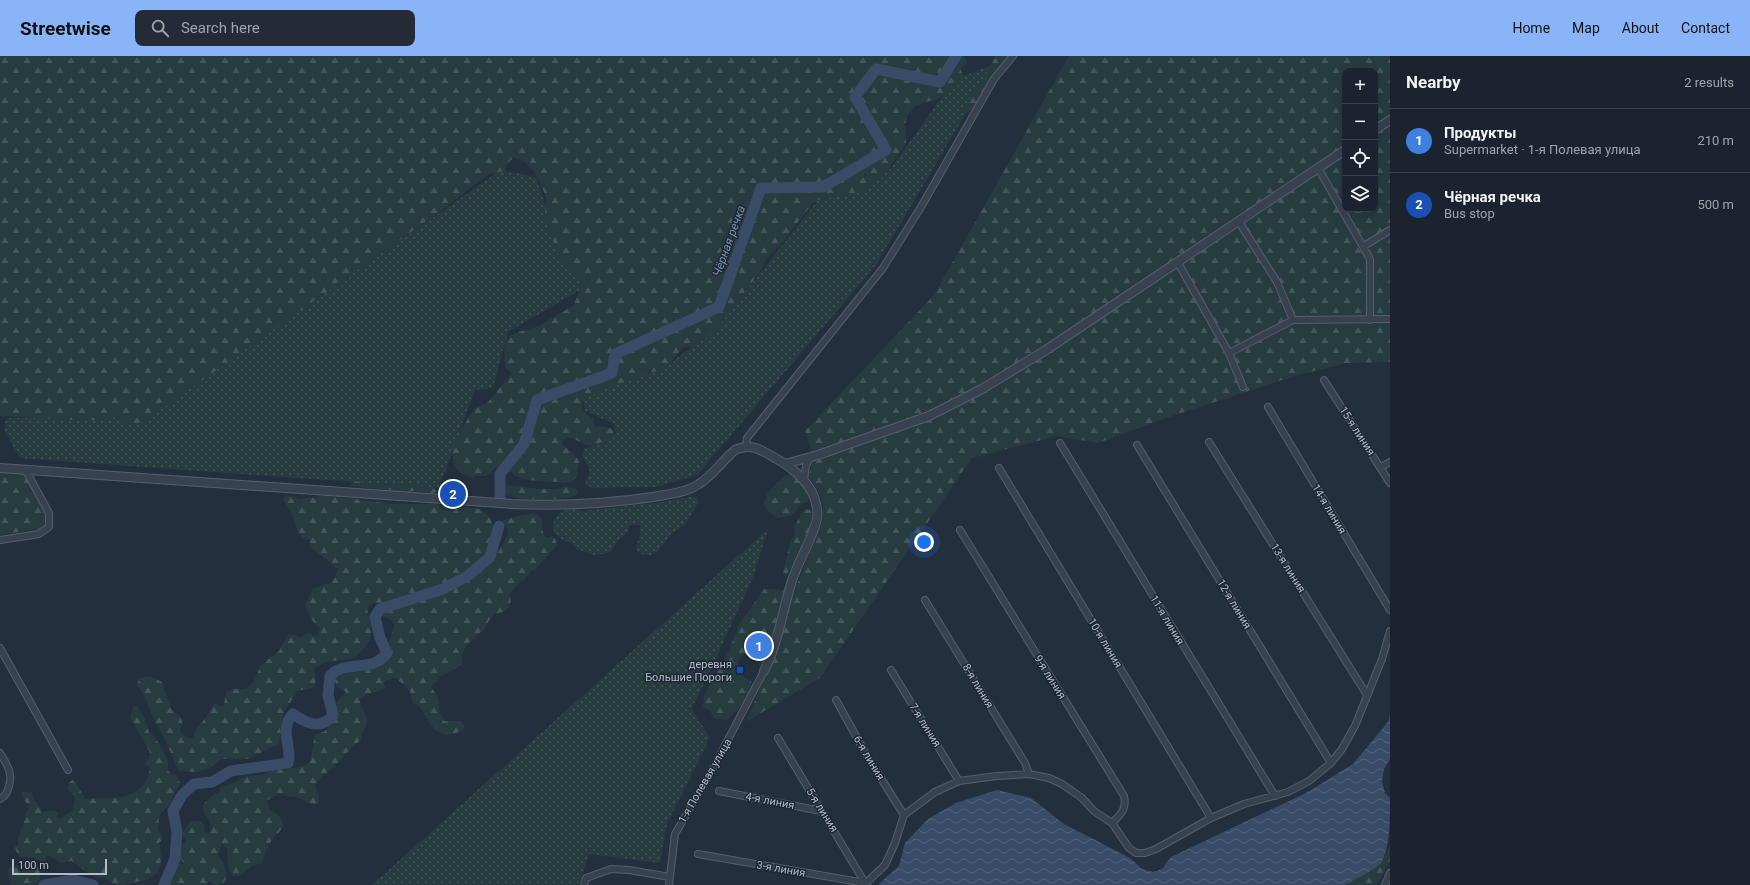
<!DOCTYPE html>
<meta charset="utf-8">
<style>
body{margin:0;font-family:Roboto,sans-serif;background:#242b36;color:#f1f3f6}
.controls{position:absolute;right:12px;top:12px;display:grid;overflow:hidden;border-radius:8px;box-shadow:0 4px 16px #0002}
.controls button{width:36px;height:36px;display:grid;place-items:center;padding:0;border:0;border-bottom:1px solid #39404a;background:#1b232e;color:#f1f3f6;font:20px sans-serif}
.scale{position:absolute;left:12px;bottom:10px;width:95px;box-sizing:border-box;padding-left:4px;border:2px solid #b4bcc9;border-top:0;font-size:11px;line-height:14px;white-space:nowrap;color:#b4bcc9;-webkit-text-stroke:3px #1d2633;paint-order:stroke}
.you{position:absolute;left:924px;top:486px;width:14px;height:14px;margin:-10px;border:3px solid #fff;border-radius:50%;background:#1a73e8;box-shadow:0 0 0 6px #1a73e833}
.badge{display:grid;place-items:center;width:26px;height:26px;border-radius:50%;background:#8ab4f8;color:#fff;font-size:13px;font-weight:700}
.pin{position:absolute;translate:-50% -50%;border:2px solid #fff;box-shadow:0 1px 4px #0006}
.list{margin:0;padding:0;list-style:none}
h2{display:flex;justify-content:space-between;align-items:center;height:52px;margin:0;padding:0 16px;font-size:17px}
h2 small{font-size:13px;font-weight:400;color:#a0a4aa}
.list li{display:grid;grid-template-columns:26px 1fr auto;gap:12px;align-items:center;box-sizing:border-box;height:64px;padding:0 16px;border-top:1px solid #39404a}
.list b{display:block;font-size:15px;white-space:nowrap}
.list p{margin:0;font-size:13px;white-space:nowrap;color:#a0a4aa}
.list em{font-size:13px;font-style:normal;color:#a0a4aa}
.icon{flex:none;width:22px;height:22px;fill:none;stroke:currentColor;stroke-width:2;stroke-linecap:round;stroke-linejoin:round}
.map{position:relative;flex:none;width:1390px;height:829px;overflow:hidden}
header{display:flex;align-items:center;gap:24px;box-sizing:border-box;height:56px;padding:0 20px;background:#8ab4f8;color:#111}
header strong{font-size:19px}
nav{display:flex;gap:22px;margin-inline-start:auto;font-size:14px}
.search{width:280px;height:36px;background:#242b36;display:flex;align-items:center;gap:10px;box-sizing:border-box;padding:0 14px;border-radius:8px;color:#a0a4aa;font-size:15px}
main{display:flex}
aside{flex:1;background:#1b232e}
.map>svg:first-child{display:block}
</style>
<header>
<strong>Streetwise</strong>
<div class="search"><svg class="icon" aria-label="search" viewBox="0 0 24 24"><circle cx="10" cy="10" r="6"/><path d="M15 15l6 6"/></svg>Search here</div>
<nav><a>Home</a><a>Map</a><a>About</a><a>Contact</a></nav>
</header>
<main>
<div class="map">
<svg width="1390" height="829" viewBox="0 0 1390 829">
<defs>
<pattern id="grass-dots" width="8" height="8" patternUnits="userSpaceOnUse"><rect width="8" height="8" fill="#263c3f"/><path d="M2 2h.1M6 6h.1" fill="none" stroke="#435659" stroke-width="1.8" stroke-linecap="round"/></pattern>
<pattern id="forest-firs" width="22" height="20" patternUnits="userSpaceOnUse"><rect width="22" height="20" fill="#263c3f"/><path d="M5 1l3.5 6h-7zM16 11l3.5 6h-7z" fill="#435659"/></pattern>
<pattern id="water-waves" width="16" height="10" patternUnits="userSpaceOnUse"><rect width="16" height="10" fill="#394c67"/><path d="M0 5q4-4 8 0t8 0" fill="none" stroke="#53647b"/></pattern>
</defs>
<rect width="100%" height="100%" fill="#242f3e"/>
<path fill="url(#grass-dots)" d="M995,8L876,209L697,419L656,431L592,432L585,428L590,414L582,400L584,393L600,388L616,377L612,367L585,355L583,341L610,329L663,313L717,271L818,144L860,136L891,112L955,23Z
M501,114L536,121L552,168L563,208L582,224L580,234L508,276L493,332L475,334L439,432L20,402L4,374L6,362L147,361Z
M694,440L697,441L698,447L685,469L671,478L658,495L650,499H644L638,496L636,491L640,479V469H629V475L619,484L609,497L595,499L577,493L572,488L561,483L554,477C554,473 553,468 554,464C558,454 573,449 582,455L663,446Z
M768,473L753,522L692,653L710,682L667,768L660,807L589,798L579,829H372Z"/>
<path fill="url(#forest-firs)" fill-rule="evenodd" d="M0,0H963L966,3L967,7L960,13L963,18L962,24L938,43L926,46L915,50L907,60L905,68L906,87L884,120L864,136L817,144L809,152L782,187L767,202L762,213L717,272L704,284L694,290L685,291L679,296L663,315L649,316L640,322L613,329L586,342L582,347C582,356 587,359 594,363L593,367L596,371H607L612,373L614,378L611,383L606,387L603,385C589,398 579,380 564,382L562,387C567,395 575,397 579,405L576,422C575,423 573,425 571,426C568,427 528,425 524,423C512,419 509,412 496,412C490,418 485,422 477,419L473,422C441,413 453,385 466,366C469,361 473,354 477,351C481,348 485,349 488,346C497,337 503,326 512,317L505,312L504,285L515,277L539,270L574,249L583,224L572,217L563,208L556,193L545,162L546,140L534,115L524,105L513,102L507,108L505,115L489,118L435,159L143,366L120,369L119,363L116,361L87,365L0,360Z
M994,0H1010L990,22L972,54L967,56L965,55L964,50C974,40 987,15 995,2Z
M1069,0H1390V306L1347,307L1294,320L1160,364L1098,387L1057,380L972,402L820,622L746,666C754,649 759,632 767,615L748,599H742L739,602L738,613L745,622L751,625C752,641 737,654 727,664L714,662L710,655L703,650L704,639L726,601L740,567L764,533L795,534L823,464V447L818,434L809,422L811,409L815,404L805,375L934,239ZM1345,15H1375V153H1345Z
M0,412L24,415L46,458L44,470L39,473L0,479Z
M790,417L802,429L809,443L808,446L801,448C795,460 789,461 777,462L767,454L764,447L767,438L777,427Z
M353,425L390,429L396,426L433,432L438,435C431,440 423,434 415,435C406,435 401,438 392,434L355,431L350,429Z
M509,429L539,433H557L565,430L577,433L578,438C568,445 518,445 507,439C506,439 504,436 503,435Z
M287,440H293L299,443L321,440L339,441L392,448H434L454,453L466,451L480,453L490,462L496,476V484L495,490L481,508H491L503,488L508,478L507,472L504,469L502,465C512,461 530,455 540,460C543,467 541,476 546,482L552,480L555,482L557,489L535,514L531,515L524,524L520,525L509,539C513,544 510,553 503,556C500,557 497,557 494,559C489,564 487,568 484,574C477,578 466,589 463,596C462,600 462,605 461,609L448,617L438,621L437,625L431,630L438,642L440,656L444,665H461L464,669V673C444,684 437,678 425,660C421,654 421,649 413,647L410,635L396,622H392L384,626V628L386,631L385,633L365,639L360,644C360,652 367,657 367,666C366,673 361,676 361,684L352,691L333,712L322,720L314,730L319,739V747L312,749L295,740L290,741L279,738L266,745L269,752L281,762C286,773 278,776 273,783C268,789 264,800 262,807L252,810L240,820H233L228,811L227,792L222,788L221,789L218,800C226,808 233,829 215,829L210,824L206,829H169L171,822L175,821L169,812L172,808H184C180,802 177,796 180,787H185L186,783L182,779L187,770L193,765H198L204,768L205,777L208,778C217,764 199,760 204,748C206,744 211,741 214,738H218L221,730L230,728L250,719H262L273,714H285L303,710L310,706L315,679L325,675L337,660C335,646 337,646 346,636L336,630L335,624L337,620C353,616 372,614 387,604L385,596L394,572V567L390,563L380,559L394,554L388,547C379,547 372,545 367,553C370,563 373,575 370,584C357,603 355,603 333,605C327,605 320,610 315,612C313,617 317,621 315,627C312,637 303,631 297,636L284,656L280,672L281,677L279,688L248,703H221L212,711L197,716L179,715L161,675L154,664L144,639L137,629L139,623C148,618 153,621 162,626L171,653L180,660L183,668L180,672V677L191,683L194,680C197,667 203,668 208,658C210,654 211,651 215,647L221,651L224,649L226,636L234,633H245L249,631L254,625L261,609L279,595L288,578L296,579L299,582C304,579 308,575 314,580L318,579L320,573L312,564L305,549L313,532L332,527L338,515C336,509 316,496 310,490V485C295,479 298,472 292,459C289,453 285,448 283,442Z
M805,453L811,454C815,476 796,502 786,520L783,518L790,486L795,478L794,470C799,464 800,458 805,453Z
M137,650L144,661L149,676L155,681L166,701L168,706V715L173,719L176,718L180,727L169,749L162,756L159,761L158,773L163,782L159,787C165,814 158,823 132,827C127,828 123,829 117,829C111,828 109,823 103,822C101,821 97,822 94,820C90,819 76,808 72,805L61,807L48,799L46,800V804L42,806L34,802L20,801L17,797L15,791L18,789C17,777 25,768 26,757L29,753L21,737L25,735L27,737L31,736C35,744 37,749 43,756L53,754L58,757L57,760L58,763L62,762L73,754L75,742L68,733L69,727L72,724L75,725L85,743C89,744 92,742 97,742C119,744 147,740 150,712L145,708C148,704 150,702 150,697C149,692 133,669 130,661L133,651Z
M1390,789V804L1377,829H1344L1358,822L1382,806Z
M22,805L33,806L37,808L40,818L39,825L33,829H11L7,815L11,811L18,810L19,806Z"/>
<path fill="url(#water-waves)" d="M1390,658V703L1384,713L1382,725L1385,737L1390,742C1390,761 1390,790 1382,806C1375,814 1354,824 1344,829H879L881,826L899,810L905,787L928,763L956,747L997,734L1031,742L1064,768L1130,802L1142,813L1153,816L1162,813L1171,801L1306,737L1353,708L1388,666Z"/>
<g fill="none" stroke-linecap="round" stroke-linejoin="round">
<path stroke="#394c67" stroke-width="11" d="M500,443V418L524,388L537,344L612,317L615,298L719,251L761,132L823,131L886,94L855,41L876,13L940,26L956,0
M44,829L73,824L93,829
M164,829L175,803L177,776L173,755L182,739L194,728L212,726L231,715L288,707C293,690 278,674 293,658C307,668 322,674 333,659L328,639L330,620C332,618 335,615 338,614C354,607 375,614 387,597L380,582L375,561L380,553L443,533L469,519L490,501L499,470"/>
<defs>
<path id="minor" d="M1318,112L1370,203V264
M1239,166L1277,226L1293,264
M1364,190L1390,174
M1178,207L1229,297L1243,331
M1229,297L1293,264L1390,263
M1324,324L1390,427
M1268,351L1390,554
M1209,386L1367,639
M1060,387L1275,740
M1137,389L1331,707
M746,391L747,382L883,212L921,151L994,23L1013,0
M1381,411L1390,406
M999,412L1211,762
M804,425L806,409L811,401
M960,474L1124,740C1127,753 1121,758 1112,767
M0,484L39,478L49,471V457L25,413
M925,544L1025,707L1029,718
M0,592L68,714
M891,614L959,725
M836,644L867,700L904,759
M778,682L865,827
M0,697C3,702 7,708 9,714C12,723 9,739 0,743
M719,735L821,755
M698,798L865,827
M584,829L586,822L611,813L629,814L670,821
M669,829L675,778L711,716L764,615
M864,829L885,809L895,787L904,759L935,736L959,725L997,720L1029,718L1049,722L1062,728L1082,742L1094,755L1112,767L1129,792L1136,797H1145L1156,793L1211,762L1244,748L1288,736L1309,725L1331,707L1342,693L1355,670L1382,603L1390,575
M1385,829L1390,817"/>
<path id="tertiary" d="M1375,74L1390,64
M785,408L818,399L929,360L982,333L1046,294L1345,94
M0,412L512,448C559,450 606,448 653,441C668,438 686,437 699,428C713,419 723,404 735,394C751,386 763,395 777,403C793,412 813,429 816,448C817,452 818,458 817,463C812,485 797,506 791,528C782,557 778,588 764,615"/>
</defs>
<use href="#minor" stroke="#565f6c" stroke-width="8"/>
<use href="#tertiary" stroke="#565f6c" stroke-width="10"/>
<use href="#minor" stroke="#38414e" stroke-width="6"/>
<use href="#tertiary" stroke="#38414e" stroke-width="8"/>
</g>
<rect fill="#1a4fb4" stroke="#1d2633" stroke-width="1.5" x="736" y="610" width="8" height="8" rx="2"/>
<g text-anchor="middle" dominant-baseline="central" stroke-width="3" stroke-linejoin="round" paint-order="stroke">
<g font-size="11" fill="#b4bcc9" stroke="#1d2633">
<text transform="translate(1357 375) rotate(57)">15-я линия</text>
<text transform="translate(1329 453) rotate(59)">14-я линия</text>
<text transform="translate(1288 512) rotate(58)">13-я линия</text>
<text transform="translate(1234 548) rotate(59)">12-я линия</text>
<text transform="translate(1167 564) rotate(59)">11-я линия</text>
<text transform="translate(1105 587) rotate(59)">10-я линия</text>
<text transform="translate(1050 621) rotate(58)">9-я линия</text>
<text transform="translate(978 630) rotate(59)">8-я линия</text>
<text transform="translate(925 669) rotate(58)">7-я линия</text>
<text transform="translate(869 702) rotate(59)">6-я линия</text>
<text transform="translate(705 725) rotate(-60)">1-я Полевая улица</text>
<text transform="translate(770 745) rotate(11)">4-я линия</text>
<text transform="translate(822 754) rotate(58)">5-я линия</text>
<text transform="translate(781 813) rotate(10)">3-я линия</text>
</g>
<g font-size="11" fill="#b4bcc9" stroke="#1d2633" text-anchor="end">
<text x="732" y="608">деревня<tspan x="732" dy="13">Большие Пороги</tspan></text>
</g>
<g font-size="12" font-style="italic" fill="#7c92b1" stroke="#1d2633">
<text transform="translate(729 185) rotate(-70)">Чёрная речка</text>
</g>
</g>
</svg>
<div class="controls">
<button>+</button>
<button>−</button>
<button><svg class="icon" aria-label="locate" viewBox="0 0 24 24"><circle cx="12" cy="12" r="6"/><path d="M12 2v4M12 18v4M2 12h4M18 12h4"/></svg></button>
<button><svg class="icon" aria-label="layers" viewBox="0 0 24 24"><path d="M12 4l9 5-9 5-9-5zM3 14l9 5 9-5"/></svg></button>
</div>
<div class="scale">100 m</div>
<div class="you"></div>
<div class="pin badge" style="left:759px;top:590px;background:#3f7fe0">1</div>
<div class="pin badge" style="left:453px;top:438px;background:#1a4fb4">2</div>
</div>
<aside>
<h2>Nearby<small>2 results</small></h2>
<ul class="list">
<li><span class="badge" style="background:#3f7fe0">1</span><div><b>Продукты</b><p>Supermarket · 1-я Полевая улица</p></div><em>210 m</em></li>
<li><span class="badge" style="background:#1a4fb4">2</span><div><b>Чёрная речка</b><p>Bus stop</p></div><em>500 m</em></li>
</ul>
</aside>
</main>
